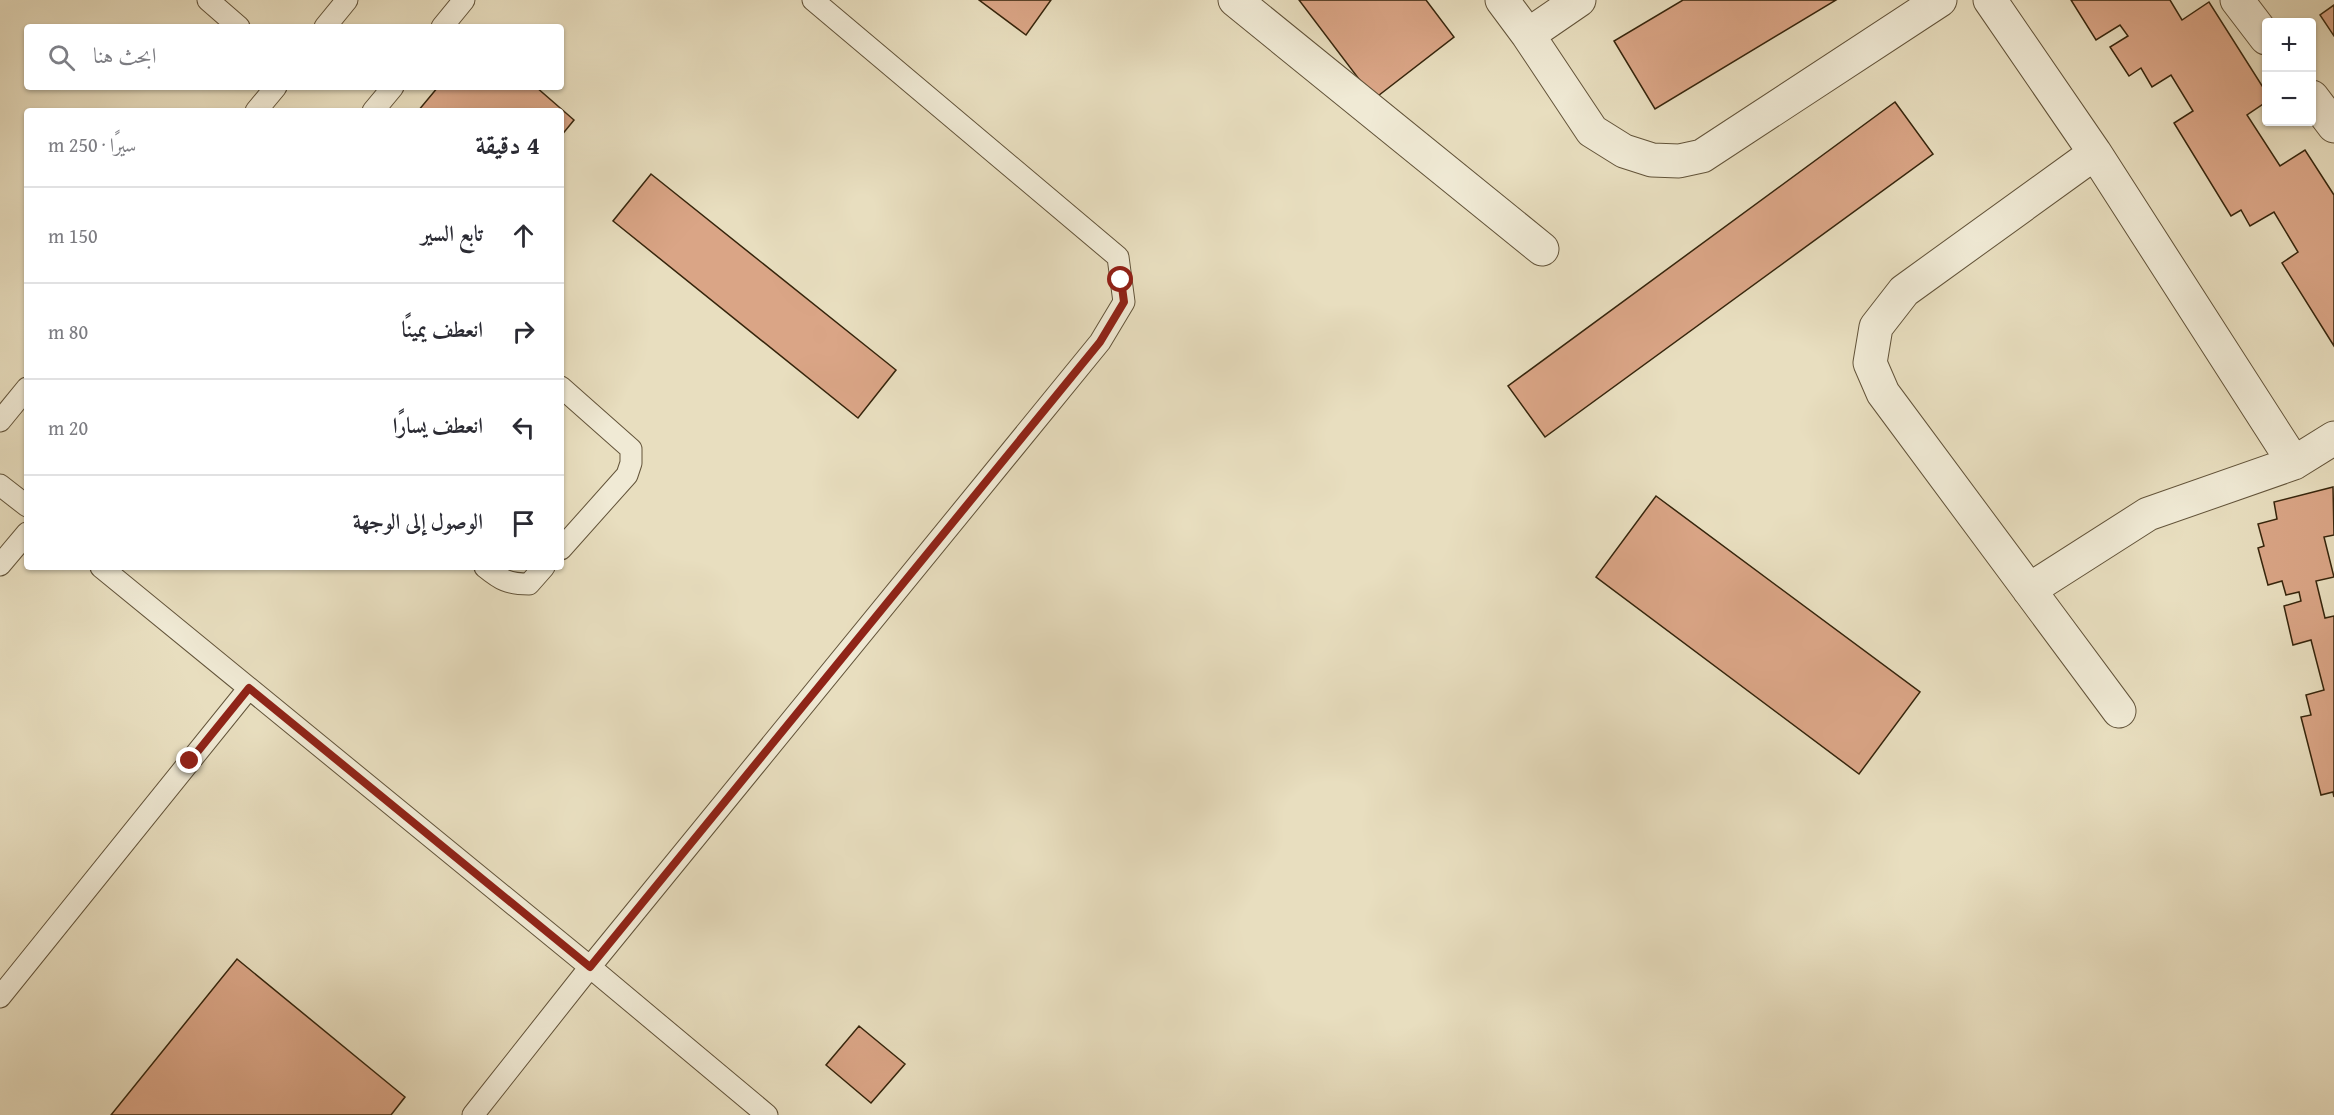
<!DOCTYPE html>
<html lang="ar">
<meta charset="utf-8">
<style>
body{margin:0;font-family:"Gentium Book Plus",Amiri,serif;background:#f7f7f7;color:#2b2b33;direction:rtl}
.controls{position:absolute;right:18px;top:18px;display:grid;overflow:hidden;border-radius:6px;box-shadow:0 2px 4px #0004}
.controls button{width:54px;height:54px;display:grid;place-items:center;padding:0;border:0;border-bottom:2px solid #e1e1e2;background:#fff;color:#2b2b33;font:30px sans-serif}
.stop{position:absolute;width:18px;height:18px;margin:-14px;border:4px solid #8f2418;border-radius:50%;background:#fff}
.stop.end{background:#8f2418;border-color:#fff;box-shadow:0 2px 6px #0008}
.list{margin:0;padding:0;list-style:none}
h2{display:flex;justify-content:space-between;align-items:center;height:78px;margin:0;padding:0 24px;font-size:26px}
h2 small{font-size:20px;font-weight:400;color:#7c7c81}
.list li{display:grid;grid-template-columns:39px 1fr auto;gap:18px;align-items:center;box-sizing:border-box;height:96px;padding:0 24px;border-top:2px solid #e1e1e2}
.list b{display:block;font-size:22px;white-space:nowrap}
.list em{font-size:20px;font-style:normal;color:#7c7c81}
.icon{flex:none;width:33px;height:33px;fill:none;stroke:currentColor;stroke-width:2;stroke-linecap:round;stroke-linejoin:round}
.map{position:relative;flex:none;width:2334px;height:1115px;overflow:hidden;direction:ltr}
.search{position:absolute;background:#fff;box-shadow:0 2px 4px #0004;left:24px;top:24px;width:540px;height:66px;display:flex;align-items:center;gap:15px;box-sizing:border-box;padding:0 21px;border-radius:6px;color:#7c7c81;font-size:22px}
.panel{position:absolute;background:#fff;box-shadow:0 2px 4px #0004;left:24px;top:108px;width:540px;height:462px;border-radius:6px;direction:rtl}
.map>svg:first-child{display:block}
</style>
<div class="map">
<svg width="2334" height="1115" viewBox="0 0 2334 1115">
<rect width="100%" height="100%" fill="#e8debf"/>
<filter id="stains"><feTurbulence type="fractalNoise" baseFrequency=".00333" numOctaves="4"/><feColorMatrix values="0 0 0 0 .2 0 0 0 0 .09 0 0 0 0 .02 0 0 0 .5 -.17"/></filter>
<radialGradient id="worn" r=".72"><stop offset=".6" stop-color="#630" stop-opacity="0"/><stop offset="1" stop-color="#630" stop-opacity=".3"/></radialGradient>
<path fill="#daa586" stroke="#36250c" stroke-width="1.5" d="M979,0H1051L1026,35Z
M1299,0H1426L1454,37L1374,99Z
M1683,0H1836L1655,109L1614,41Z
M2071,0H2170L2182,20L2209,2L2266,92V102L2247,115L2280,166L2305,150L2334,195V346L2282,263L2298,252L2274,212L2250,226L2241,210L2231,216L2174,123L2193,111L2171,75L2152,87L2141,68L2129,76L2110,47L2128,36L2120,25L2096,40Z
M2334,5V36L2320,15Z
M438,87H536L574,120L561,136V111H418Z
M1895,102L1933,154L1545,437L1508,386Z
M651,174L896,370L858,418L613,221Z
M2333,487L2334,535L2324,537L2334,577L2316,581L2325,618L2334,616V797L2333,792L2321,795L2301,717L2311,715L2306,695L2324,690L2311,640L2293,645L2284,606L2301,601L2299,592L2286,595L2282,581L2268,585L2258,548L2264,546L2258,524L2277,519L2274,502Z
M1656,496L1920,692L1859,774L1596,577Z
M237,959L405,1097L391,1115H111Z
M859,1026L905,1064L871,1103L826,1065Z"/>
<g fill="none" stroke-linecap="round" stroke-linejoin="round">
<defs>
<path id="service" d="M208,0L239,27
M325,27L347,0
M442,27L464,0
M256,111L276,87
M373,111L393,87
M561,387L631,449V463L627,475L561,549
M0,421L27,388
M0,485L27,506
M0,565L27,533
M101,567L590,967L767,1115
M485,567C501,580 508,584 529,584L544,567
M0,997L249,688
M473,1115L590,967L1100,342L1124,302L1118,257L813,0"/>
<path id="minor" d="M1235,0L1542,249
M1502,0L1528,35L1592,131L1624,151L1652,160L1679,161L1702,156L1940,0
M1990,0L2095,153L2294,463
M2237,0L2266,38
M1528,35L1579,0
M2312,97L2334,126
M2095,153L1904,291L1876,327L1870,363L1883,393L2119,711
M2029,590L2148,514L2294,463L2334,438"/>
</defs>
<use href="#service" stroke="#625339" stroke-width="23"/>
<use href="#minor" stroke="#625339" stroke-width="35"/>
<use href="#service" stroke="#f0ead5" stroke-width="21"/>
<use href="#minor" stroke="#f0ead5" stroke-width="33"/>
</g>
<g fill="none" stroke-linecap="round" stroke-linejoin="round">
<path stroke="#8f2418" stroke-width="8" d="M190,761L249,688L590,967L1100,342L1124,302L1121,280"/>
</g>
<rect width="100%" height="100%" filter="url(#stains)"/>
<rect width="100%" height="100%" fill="url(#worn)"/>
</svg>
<div class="controls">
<button>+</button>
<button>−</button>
</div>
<div class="stop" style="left:1121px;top:280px"></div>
<div class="stop end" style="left:190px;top:761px"></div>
<div class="search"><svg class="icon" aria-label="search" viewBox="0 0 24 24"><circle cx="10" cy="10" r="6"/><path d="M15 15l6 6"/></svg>ابحث هنا</div>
<section class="panel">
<h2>4 دقيقة<small>سيرًا · 250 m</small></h2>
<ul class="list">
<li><svg class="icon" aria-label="ahead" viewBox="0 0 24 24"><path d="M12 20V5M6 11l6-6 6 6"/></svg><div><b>تابع السير</b></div><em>150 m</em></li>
<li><svg class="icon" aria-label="right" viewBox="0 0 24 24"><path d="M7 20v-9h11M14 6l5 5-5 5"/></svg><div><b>انعطف يمينًا</b></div><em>80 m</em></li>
<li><svg class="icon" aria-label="left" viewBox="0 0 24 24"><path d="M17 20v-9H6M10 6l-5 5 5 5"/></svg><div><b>انعطف يسارًا</b></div><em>20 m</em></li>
<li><svg class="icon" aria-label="arrive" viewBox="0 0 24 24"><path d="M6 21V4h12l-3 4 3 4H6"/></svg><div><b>الوصول إلى الوجهة</b></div></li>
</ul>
</section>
</div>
